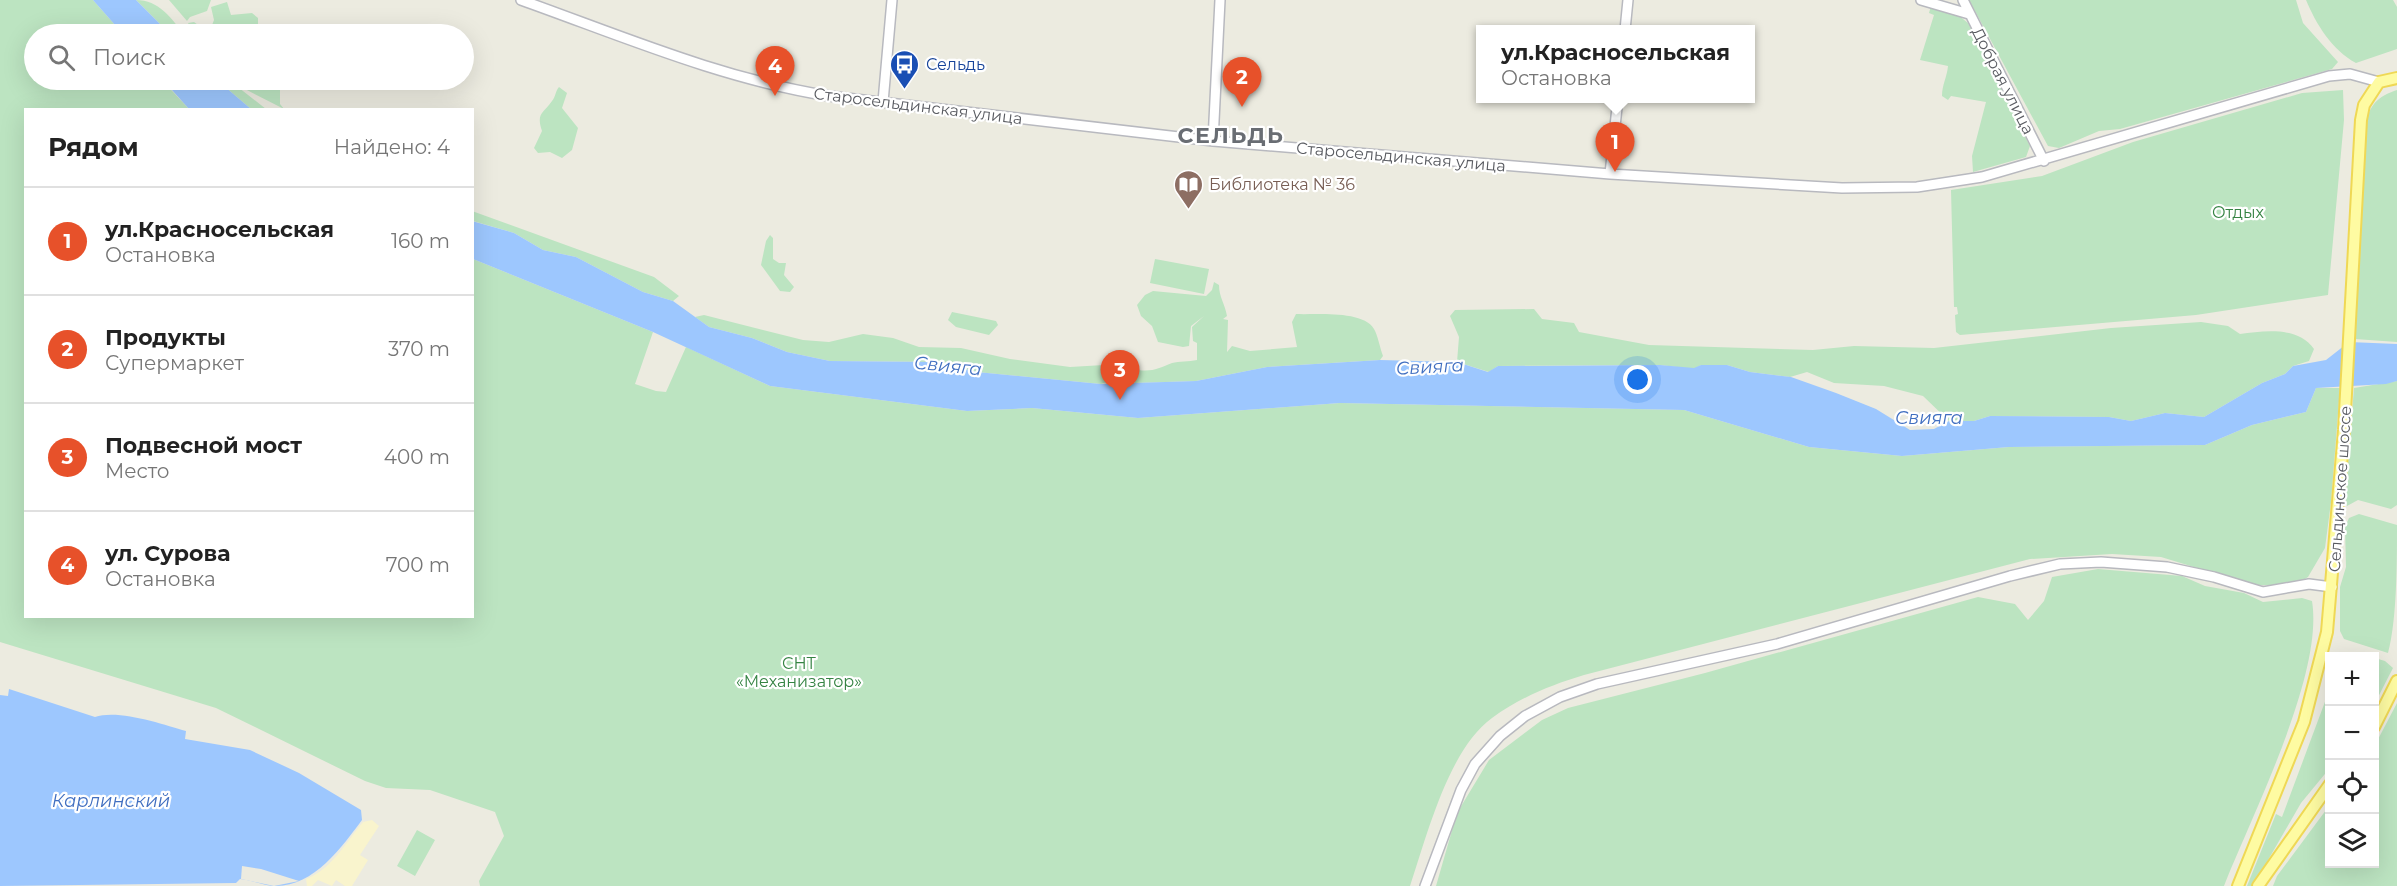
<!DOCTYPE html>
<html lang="ru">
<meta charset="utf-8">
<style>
body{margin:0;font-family:Montserrat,sans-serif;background:#f6f6f6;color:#222}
.controls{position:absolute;right:18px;bottom:18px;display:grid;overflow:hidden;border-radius:0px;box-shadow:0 6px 24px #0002}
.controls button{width:54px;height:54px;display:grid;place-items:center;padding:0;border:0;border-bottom:2px solid #e0e0e0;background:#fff;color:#222;font:30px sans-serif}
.you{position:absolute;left:1638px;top:380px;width:21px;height:21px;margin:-15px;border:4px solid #fff;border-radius:50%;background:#1a73e8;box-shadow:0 0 0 9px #1a73e833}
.badge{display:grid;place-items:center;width:39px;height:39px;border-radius:50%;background:#e7512a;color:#fff;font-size:20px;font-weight:700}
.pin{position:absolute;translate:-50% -50px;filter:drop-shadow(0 2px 3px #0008)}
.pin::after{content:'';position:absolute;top:32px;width:21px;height:18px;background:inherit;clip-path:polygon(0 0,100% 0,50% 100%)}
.popup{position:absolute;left:1476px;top:25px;width:279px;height:78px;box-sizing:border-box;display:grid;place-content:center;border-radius:0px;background:#fff;filter:drop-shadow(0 2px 4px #0005);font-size:20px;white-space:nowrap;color:#767676}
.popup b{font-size:22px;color:#222}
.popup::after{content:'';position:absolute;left:50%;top:100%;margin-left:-12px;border:12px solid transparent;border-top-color:#fff}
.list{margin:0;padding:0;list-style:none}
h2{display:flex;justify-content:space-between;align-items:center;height:78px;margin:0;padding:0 24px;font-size:26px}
h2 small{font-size:20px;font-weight:400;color:#767676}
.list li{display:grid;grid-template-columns:39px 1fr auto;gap:18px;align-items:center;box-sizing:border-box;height:108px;padding:0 24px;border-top:2px solid #e0e0e0}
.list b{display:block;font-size:22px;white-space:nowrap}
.list p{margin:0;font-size:20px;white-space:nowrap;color:#767676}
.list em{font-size:20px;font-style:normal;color:#767676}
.icon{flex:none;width:33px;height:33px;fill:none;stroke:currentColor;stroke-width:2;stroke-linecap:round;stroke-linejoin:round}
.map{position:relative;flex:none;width:2397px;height:886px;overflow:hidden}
.search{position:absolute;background:#fff;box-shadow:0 6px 24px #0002;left:24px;top:24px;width:450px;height:66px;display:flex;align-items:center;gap:15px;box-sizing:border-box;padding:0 21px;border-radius:33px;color:#767676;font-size:22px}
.panel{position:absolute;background:#fff;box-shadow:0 6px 24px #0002;left:24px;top:108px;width:450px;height:510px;border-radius:0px}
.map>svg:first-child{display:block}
</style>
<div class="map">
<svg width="2397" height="886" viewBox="0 0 2397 886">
<rect width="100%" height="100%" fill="#ecebe0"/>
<path fill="#bce4c1" d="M0,0H93L123,34H34V80H162L189,109L26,110V616H472L473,259L653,332L635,384L656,391L666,392L686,347L770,386L967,411L1032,408L1138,418L1340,403L1684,410L1809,447L1902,456L2009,447L2205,445L2252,425L2306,412L2316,388H2340L2331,502L2325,548L2308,577L2300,582L2278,585H2253L2161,557L2112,554L2030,559L1584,675C1551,685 1521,697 1492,718C1448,750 1427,836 1410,886H480L479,881L504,836L495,812L430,790L386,788L365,781L216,708L0,642Z
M136,0C159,0 171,18 184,34H170Z
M169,0H211L207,11L190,17L187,21Z
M1969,0H2296L2303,23L2338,62L2332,69L2120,129L2099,131L2059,148L2048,146Z
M2306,0H2393L2397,7V49L2356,63C2332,50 2316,24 2306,0Z
M227,2L231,15L252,13L258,18V29L254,34H194L188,23L194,22L209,33L214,20L211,7Z
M1931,6L1958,15L1968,23L2030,146L2026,157L1973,172L1972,156L1986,102L1951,96L1948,100L1942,96C1942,85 1947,77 1948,66L1920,60L1934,15L1929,13Z
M217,80H229L266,109H251Z
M233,80C250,79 265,78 280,86V104L284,109L243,88Z
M559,87L567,93L562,108L578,128L572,150L562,158L550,152L538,153L534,148L542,131C536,113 543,114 552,101C556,96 555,92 559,87Z
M2343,90L2344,120L2328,295L2196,315L1960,335L1956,332L1955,315L1958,314L1957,307H1954L1951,190L2042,176L2133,142L2302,93Z
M2397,90V342L2355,339L2367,118C2373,101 2380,96 2397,90Z
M472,211L654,277L679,296L673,301L643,292L576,257L543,250L514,233L473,221Z
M770,235L773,238V259L779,263H786L784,275L794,287L790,292L780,291L761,265L766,241Z
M1155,259L1209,269L1204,294L1150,283Z
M1214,282L1219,285C1219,297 1225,304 1227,316L1223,319L1228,320L1227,352L1232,346L1250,351L1297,347L1292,322L1296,314C1315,315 1363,310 1374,329C1378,336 1380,348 1383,356L1380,360L1267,367L1196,381L1135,383L1132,379L1138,370C1153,372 1159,368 1172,363C1179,361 1189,362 1197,360V343L1193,341L1192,327L1204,316L1191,326L1189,346L1183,347L1158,342L1152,326L1141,316L1137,305L1145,295L1153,291L1206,296L1212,290Z
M1534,309L1542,319L1574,323L1579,332L1649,345L1813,350L1854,346L1934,348L2111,328L2201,322L2228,326L2240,334C2264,331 2298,326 2314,349L2309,361L2293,366L2285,374L2262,383L2204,417L2165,413L2131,421L2109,417L1990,416L1974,421H1949L1923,396L1884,386L1834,383L1807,372L1790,377L1750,372L1727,365H1701L1694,369L1660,365L1498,366L1489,372L1457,362L1459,337L1450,316L1455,310Z
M952,312L996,321L998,325L989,335L956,327L948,320Z
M704,315L803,340L829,342L863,334L893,338L919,347L961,348L1010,359L1070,367L1104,365L1114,372L1113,380L1101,384L977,372L935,362L830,361L787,352L752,338L709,327L695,317Z
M2397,381V505L2391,509L2358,500L2347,506L2345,501L2354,388Z
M2359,514L2397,525C2397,562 2397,620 2388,653L2344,639L2340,631V587L2346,567L2345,527L2349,518Z
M2098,569L2182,576L2205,586L2244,593L2263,602L2302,598L2312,601C2324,674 2252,815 2224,886H1436L1457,813L1489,760L1542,720L1568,708L1705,673L1978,597L2015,604L2028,620L2044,601L2052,577Z
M2375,658L2385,661L2393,668L2375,703Z
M2329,691V769L2301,803L2253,886H2247L2276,814L2282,817Z
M2397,703V886H2273L2277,876L2329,806L2330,864H2374L2375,745Z
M417,830L435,840L415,876L397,866Z"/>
<path fill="#f9f4cd" d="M372,820L379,826L360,855L368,860L352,886H345L336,880L332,886L318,880L312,886H307L306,879C332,869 346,842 363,822Z"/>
<path fill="#9dc7fe" d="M93,0H136L170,34H123Z
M163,80H217L251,109H189Z
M472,221L514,233L543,250L576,257L643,292L673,301L709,327L752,338L787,352L830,361L936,362L977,372L1101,384L1196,381L1267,367L1380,360L1457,362L1488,372L1498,366H1506L1660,365L1694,368L1701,365H1727L1750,372L1791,377L1836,393L1876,409L1910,430L1934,429L1949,421H1974L1990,416L2109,417L2131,421L2165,413L2204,417L2262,383L2285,374L2293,366L2326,360L2349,342L2397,344V381L2386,384L2316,388L2306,412L2252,425L2205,445L2009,447L1902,456L1809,447L1684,410L1340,403L1138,418L1032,408L967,411L770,386L653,332L473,259Z
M9,689L95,717C118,709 162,724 186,731L185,739L250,750L299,773L361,810L362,820C342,847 314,886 276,886C265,886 252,880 240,879L236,883L0,886V695L8,696Z"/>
<path fill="#ecebe0" d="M242,866L261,869L299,881L274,886L241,879Z"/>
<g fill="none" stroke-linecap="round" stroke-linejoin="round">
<defs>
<path id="minor" d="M521,0C622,36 722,79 829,96L1213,141L1610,174L1842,188L1917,187L1982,177L2329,76L2350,74L2379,82
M1921,0L1969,14
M1963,0L2044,161
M1625,30L1628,0
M883,102L892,0
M1213,141L1220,0
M1610,174L1618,98
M1425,886L1461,790L1475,764L1500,736L1525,716L1560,697L1597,684L1777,644L2010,576L2060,564L2101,562L2167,567L2214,577L2263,592L2309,584L2332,587"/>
<path id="major" d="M2374,727L2397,681
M2238,886L2304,722L2327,632L2344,430L2361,120L2364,105L2379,82L2397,78
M2258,886L2330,784"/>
</defs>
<use href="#minor" stroke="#b8b9bf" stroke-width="12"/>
<use href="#major" stroke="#efd855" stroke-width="14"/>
<use href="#minor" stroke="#fff" stroke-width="9"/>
<use href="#major" stroke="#fefba2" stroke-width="10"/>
</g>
<defs>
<symbol id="bus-pin" viewBox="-11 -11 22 30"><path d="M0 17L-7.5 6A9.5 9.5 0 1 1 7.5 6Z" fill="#1a4fb4" stroke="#fff"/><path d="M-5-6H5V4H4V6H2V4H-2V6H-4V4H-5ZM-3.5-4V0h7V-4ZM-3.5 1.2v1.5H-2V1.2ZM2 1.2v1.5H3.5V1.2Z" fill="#fff"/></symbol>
<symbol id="library-pin" viewBox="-11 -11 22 30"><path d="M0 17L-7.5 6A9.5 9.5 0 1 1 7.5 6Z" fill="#8d6e63" stroke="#fff"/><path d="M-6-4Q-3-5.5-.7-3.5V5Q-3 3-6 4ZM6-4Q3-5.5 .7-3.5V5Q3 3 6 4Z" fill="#fff"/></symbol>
</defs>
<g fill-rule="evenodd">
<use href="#bus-pin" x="888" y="48" width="33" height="45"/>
<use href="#library-pin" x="1172" y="168" width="33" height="45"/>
</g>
<g text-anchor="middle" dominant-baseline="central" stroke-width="4.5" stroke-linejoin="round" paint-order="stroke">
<g font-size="16" fill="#164399" stroke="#fff" text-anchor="start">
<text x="926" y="64">Сельдь</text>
</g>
<g font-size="16" fill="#595b61" stroke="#fff">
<text transform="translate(2003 81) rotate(63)">Добрая улица</text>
<text transform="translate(918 106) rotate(7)">Старосельдинская улица</text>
<text transform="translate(1401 157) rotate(5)">Старосельдинская улица</text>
<text transform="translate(2340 489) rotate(-86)">Сельдинское шоссе</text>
</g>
<g font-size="16" fill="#785e54" stroke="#fff" text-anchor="start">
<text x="1209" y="184">Библиотека № 36</text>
</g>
<g font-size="16" fill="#358343" stroke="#fff">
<text x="2238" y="212">Отдых</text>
<text x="799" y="663">СНТ<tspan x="799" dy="18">«Механизатор»</tspan></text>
</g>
<g font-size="18" font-style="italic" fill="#416fc0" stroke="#fff">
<text transform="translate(948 366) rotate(6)">Свияга</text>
<text transform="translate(1430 367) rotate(-3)">Свияга</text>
<text x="1929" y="418">Свияга</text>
<text x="111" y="801">Карлинский</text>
</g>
<g font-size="22" font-weight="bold" letter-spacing="1.5" fill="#696d73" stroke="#fff">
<text x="1231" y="135">СЕЛЬДЬ</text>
</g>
</g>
</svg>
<div class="controls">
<button>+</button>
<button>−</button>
<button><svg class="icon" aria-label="locate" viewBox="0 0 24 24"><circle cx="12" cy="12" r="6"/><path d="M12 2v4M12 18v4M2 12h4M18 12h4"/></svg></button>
<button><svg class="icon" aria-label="layers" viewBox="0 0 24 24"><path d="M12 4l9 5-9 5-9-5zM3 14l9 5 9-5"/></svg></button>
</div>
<div class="you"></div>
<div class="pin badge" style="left:1615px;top:172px">1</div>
<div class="popup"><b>ул.Красносельская</b>Остановка</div>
<div class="pin badge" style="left:1242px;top:107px">2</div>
<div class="pin badge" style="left:1120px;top:400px">3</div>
<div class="pin badge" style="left:775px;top:96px">4</div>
<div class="search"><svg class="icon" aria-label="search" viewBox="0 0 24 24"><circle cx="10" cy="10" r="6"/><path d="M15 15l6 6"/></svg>Поиск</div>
<section class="panel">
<h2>Рядом<small>Найдено: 4</small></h2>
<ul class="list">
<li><span class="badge">1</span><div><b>ул.Красносельская</b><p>Остановка</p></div><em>160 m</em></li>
<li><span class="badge">2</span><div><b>Продукты</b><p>Супермаркет</p></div><em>370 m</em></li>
<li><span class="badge">3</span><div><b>Подвесной мост</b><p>Место</p></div><em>400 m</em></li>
<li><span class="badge">4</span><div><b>ул. Сурова</b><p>Остановка</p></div><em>700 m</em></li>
</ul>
</section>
</div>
